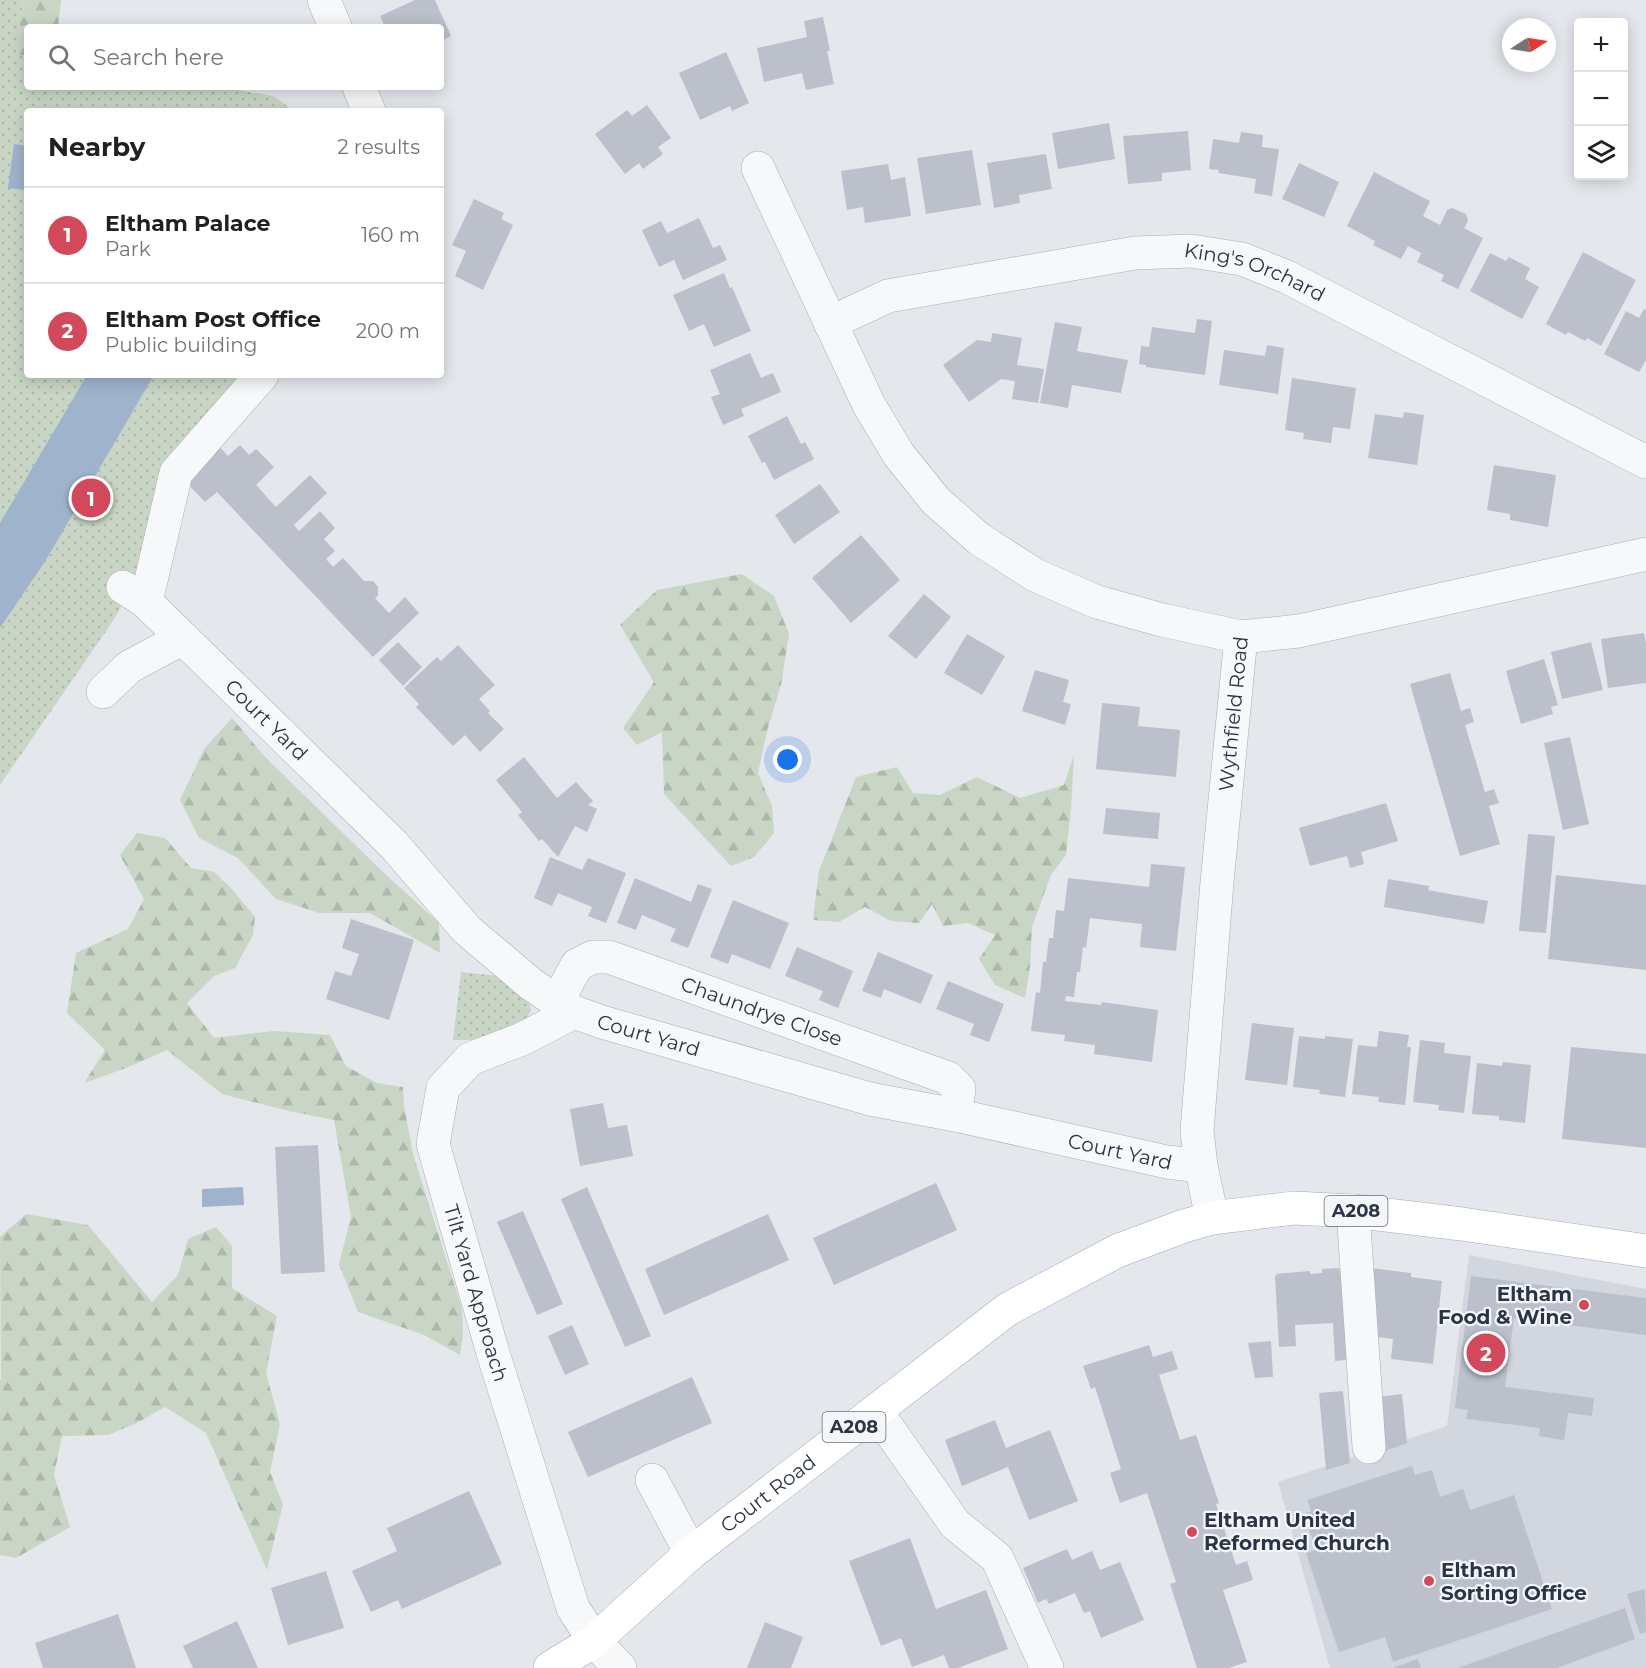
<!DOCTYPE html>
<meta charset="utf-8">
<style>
body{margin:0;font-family:Montserrat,sans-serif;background:#f6f6f6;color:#202124}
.controls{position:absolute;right:18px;top:18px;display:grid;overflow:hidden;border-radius:6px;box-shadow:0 3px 15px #0003}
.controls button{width:54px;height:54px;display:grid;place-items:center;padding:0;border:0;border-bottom:2px solid #e0e0e0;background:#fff;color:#202124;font:30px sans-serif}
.compass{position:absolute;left:1502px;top:18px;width:54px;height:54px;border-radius:50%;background:#fff;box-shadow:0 3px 15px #0003;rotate:78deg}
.you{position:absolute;left:788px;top:760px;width:21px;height:21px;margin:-15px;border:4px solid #fff;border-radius:50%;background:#1a73e8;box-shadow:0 0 0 9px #1a73e833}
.badge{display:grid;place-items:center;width:39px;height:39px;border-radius:50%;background:#d1495b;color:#fff;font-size:20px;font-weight:700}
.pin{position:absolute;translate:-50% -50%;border:3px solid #fff;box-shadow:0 2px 6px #0006}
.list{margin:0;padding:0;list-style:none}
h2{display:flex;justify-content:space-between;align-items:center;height:78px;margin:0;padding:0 24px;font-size:26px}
h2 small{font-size:20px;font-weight:400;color:#757577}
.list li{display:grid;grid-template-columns:39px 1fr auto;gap:18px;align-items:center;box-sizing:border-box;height:96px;padding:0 24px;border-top:2px solid #e0e0e0}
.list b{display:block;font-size:22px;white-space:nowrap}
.list p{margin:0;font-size:20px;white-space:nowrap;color:#757577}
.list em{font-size:20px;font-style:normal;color:#757577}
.icon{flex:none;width:33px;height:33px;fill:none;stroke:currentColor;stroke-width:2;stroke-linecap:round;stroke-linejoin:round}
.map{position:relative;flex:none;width:1646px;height:1668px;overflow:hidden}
.search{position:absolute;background:#fff;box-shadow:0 3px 15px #0003;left:24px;top:24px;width:420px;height:66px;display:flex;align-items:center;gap:15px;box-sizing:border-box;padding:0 21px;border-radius:6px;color:#757577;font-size:22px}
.panel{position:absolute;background:#fff;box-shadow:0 3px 15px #0003;left:24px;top:108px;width:420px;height:270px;border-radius:6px}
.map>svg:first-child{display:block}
</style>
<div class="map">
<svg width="1646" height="1668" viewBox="0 0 1646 1668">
<defs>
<pattern id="grass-dots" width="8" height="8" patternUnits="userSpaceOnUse" patternTransform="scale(1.5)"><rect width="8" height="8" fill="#c9d6c5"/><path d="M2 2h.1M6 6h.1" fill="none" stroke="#adb8ab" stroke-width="1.8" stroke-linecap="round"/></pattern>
<pattern id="forest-firs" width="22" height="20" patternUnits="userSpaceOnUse" patternTransform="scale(1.5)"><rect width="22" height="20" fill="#c9d6c5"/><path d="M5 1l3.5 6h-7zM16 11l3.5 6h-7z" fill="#adb8ab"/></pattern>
</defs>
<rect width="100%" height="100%" fill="#e4e7ec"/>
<path fill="#d2d6de" d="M1469,1255L1646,1289V1668H1330L1278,1482L1447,1426Z"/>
<path fill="url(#grass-dots)" d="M0,0H23L16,54L27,56V87H219L273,96L294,111H27V375H250L113,621L0,785Z
M461,972L509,977L524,991L531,1009L526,1022L477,1040H453Z"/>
<path fill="url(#forest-firs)" d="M23,0H61L58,27H27V56L16,54Z
M742,574L774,596L789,634L781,685L767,731L758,773L772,806L774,833L754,857L731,866L664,794L662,732L637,745L623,728L654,682L620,625L657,590Z
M232,718L266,758L383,872L439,923L440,953L370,913H319L276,899L238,858L199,838L180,800L204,749Z
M1074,755L1071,810L1066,855L1051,875L1032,927L1030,967L1025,998L995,985L979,959L995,935L968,923L943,926L932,904L919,923L891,921L865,907L839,922L813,920L819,871L856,777L897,767L913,793L940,795L977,777L1020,798L1064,785Z
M137,833L165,838L191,868L214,872L230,887L255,917L253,935L235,968L214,976L187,1003L214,1038L274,1031L330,1035L346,1066L377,1083L403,1087L404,1106L413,1154L462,1309L463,1334L460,1355L424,1335L358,1312L339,1264L351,1217L334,1120L289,1111L222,1094L167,1050L126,1068L84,1083L105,1050L67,1013L76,953L128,929L144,899L120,855Z
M26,1214L88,1225L152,1302L178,1275L188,1239L216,1227L232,1246V1288L277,1316L266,1373L280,1424L270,1472L283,1504L267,1570L206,1433L165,1407L137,1423L108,1435L62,1436L54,1475L70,1527L16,1558L0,1555V1380L1,1378L0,1237Z"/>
<path fill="#9fb4cc" d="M14,144L27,146V190L8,188Z
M87,375H154L46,560L0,628V523Z
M243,1187L244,1205L202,1207V1189Z"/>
<path fill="#bbc0ca" d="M415,0H435L451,36L441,41V27H385L380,16Z
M823,17L830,51H827L834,84L806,90L802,73L764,82L757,48L807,37L804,21Z
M726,52L749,103L732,111L730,106L700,120L679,73Z
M647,105L671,138L658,147L663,154L643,169L639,163L625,174L595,134L627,110L632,116Z
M1109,123L1115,159L1058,169L1052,133Z
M1188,131L1191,170L1162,173V181L1128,184L1123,136Z
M1241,132L1263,135L1262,147L1279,149L1272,196L1254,193L1256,179L1218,173L1219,170L1209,169L1213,139L1239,143Z
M972,150L981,205L926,214L917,158Z
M1046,154L1052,189L1019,195L1020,203L994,208L987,163Z
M1299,163L1339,182L1324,217L1282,199Z
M888,164L891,180L905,177L911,216L865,223L863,207L847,210L841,171Z
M1374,172L1430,201L1423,216L1440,225L1447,210L1452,208L1466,214L1468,221L1464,228L1483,238L1458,289L1441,281L1444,275L1417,262L1421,253L1408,246L1401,259L1373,245L1375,241L1347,226Z
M474,199L504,213L501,219L513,225L483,290L455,276L466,251L452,245Z
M699,218L713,248L720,245L727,260L683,280L674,260L659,267L642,230L661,221L667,233Z
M1583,252L1636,280L1601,346L1587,338L1585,341L1568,332L1566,335L1546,324Z
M1490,253L1506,261L1509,257L1530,268L1525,279L1539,287L1522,319L1470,291Z
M724,273L730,288L732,287L751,331L714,347L704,324L689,331L673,295Z
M1644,309L1646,310V360L1639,372L1604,354L1626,311L1639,318Z
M1197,319L1212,321L1205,375L1146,367V365L1139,364L1141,346L1149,347L1152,327L1195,333Z
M1055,322L1082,327L1077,351L1128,360L1121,393L1072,385L1068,408L1040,403Z
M992,333L1022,338L1017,365L1044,369L1038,403L1012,399L1015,381L1001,379L969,402L943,365L977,340L991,342Z
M1267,345L1284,348L1278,394L1219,385L1224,350L1265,356Z
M750,353L761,378L773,373L781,392L741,409L744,416L723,425L711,397L720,394L710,370Z
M1292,378L1356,388L1350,429L1333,427L1331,443L1303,439L1304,433L1285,430Z
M1404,412L1424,415L1417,465L1368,458L1375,414L1403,418Z
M787,416L801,444L805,442L814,459L774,480L765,462L762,463L748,436Z
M240,445L249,455L256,449L274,467L256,485L276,507L310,475L327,493L294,525L299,531L320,511L335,528L324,539L335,551L326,559L333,567L343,558L364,581H373L378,587V596L375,598L389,613L405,597L419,613L373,657L217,492L205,502L183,479L219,446L228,456Z
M1494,465L1556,475L1548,527L1510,520V514L1487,510Z
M820,484L840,512L794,544L775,515Z
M861,535L900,580L851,623L812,578Z
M924,594L951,617L916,659L888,636Z
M1644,633L1646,644V683L1608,688L1601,639Z
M967,634L1005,656L982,695L944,673Z
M398,642L422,667L403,686L379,660Z
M1591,642L1603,690L1562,699L1551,652Z
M458,645L495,685L479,699L490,711L488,713L504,729L480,752L465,735L453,746L416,707L419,704L404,688L437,657L441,661Z
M1544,659L1558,705L1551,707L1553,714L1521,724L1506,671Z
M1035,670L1069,680L1063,702L1071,704L1065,725L1022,711Z
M1450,673L1461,711L1470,708L1474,722L1465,725L1485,792L1494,789L1499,803L1489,806L1500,844L1460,856L1410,684Z
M1102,703L1140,707L1138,726L1180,730L1176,777L1096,769Z
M1570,737L1589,824L1563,830L1544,743Z
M524,757L557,798L576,782L593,801L588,805L597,809L587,832L575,826L558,857L542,839L539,841L518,815L522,812L496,780Z
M1386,803L1398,841L1361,852L1364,864L1350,868L1347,856L1310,866L1299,828Z
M1106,808L1160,813L1158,839L1103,834Z
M1528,834L1555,836L1546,933L1519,931Z
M550,857L582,870L588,858L626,873L606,923L588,916L592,907L558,893L552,906L534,898Z
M1151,864L1185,867L1176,951L1140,947L1142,924L1090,918L1086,948L1083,947L1080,972H1077L1074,997L1066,996L1065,1001L1101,1005L1102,1002L1158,1010L1152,1062L1094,1054L1095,1045L1064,1041L1065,1035L1031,1031L1036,992L1040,993L1043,962H1046L1049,938H1053L1056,910L1064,911L1068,878L1149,887Z
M1556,875L1646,885V970L1548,959Z
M635,878L691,902L698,884L712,889L688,948L670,941L676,929L642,915L636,930L617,923Z
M1388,879L1429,886L1428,890L1488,901L1484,924L1384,907Z
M733,900L789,923L770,969L732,954L728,964L710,957Z
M351,919L414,940L389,1020L326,999L335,971L351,976L359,954L342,948Z
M797,947L853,971L838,1008L819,1000L823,991L785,976Z
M878,952L933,975L921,1004L884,989L881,998L862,991Z
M948,981L1004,1004L989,1042L970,1035L974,1024L936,1009Z
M1252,1023L1294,1028L1287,1085L1245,1080Z
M1379,1031L1409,1035L1407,1047H1411L1405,1105L1378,1102L1379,1097L1352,1094L1358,1045L1377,1047Z
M1299,1036L1325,1039V1036L1353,1039L1345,1097L1319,1094L1320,1090L1293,1087Z
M1420,1040L1445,1043L1444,1053L1471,1056L1464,1113L1438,1110L1439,1105L1413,1102Z
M1571,1047L1646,1054V1148L1562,1139Z
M1503,1062L1531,1065L1525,1123L1499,1120V1116L1472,1114L1477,1063L1502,1066Z
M603,1103L608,1128L627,1125L633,1156L580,1166L570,1109Z
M318,1145L325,1272L281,1274L275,1147Z
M936,1183L957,1230L834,1285L813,1238Z
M587,1187L651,1336L625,1347L561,1199Z
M523,1211L563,1304L537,1315L497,1222Z
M768,1214L789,1260L664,1315L645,1269Z
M1339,1268L1340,1272L1350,1271L1355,1359L1335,1361L1333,1323L1295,1325L1296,1346L1279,1347L1275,1276H1277L1276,1274L1310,1271V1274L1322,1273V1269Z
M1371,1268L1411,1273V1277L1442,1281L1433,1364L1391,1359L1393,1339L1371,1336Z
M1471,1276L1646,1298V1335L1514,1318L1505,1387L1594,1398L1592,1416L1568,1413L1564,1440L1539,1436L1540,1428L1466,1419L1468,1410L1455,1408Z
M572,1325L589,1364L565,1375L548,1336Z
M1271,1341L1273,1377L1255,1378L1248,1343Z
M1149,1345L1153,1357L1172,1351L1178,1369L1159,1375L1180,1440L1196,1435L1219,1503L1216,1504L1236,1565L1247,1561L1253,1580L1223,1590L1247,1662L1229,1668H1197L1170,1584L1176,1582L1147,1493L1120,1503L1110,1473L1121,1469L1095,1387L1091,1389L1083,1366Z
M692,1377L712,1423L588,1477L568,1432Z
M1343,1391L1350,1463L1326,1470L1319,1393Z
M1402,1394L1407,1443L1383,1452L1377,1397Z
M995,1420L1006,1448L1050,1430L1078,1501L1029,1520L1008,1467L962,1486L945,1440Z
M1412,1466L1415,1475L1432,1470L1440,1497L1463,1489L1470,1510L1514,1495L1552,1609L1393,1662L1385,1637L1339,1652L1306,1553L1316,1550L1304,1514L1311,1511L1307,1500Z
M469,1491L502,1564L402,1609L398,1600L371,1612L352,1571L397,1551L387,1528Z
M910,1538L936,1609L986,1590L1008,1649L958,1668H949L944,1655L912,1667L901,1638L881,1646L849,1561Z
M1067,1549L1072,1560L1092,1551L1100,1570L1120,1562L1144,1620L1101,1638L1090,1611L1084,1613L1075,1593L1049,1604L1046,1599L1038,1603L1023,1568Z
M326,1571L344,1628L288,1645L271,1588Z
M1645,1589L1646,1632L1640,1634L1627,1594Z
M1625,1608L1635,1639L1557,1668H1458Z
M118,1614L136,1668H43L35,1643Z
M237,1621L258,1668H193L183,1646Z
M765,1622L803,1637L791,1668H747Z
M1418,1659L1421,1668H1392Z"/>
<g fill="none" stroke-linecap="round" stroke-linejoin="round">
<defs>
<g id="street">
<path d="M324,0L335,27"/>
<path d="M359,87L369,111"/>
<path d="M758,168L869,405L899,455L936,501L979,539L1035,575L1097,602L1162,620L1241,637L1299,631L1646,554"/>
<path id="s1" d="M830,323L888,296L1135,253L1191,251L1242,259L1287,277L1646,462"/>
<path id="s2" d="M123,587L146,602L394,845L467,930L531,984L557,1002L574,1012L602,1022L870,1099L955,1115L1167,1162L1201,1166L1212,1218"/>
<path d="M146,602L176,473L262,375"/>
<path d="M103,692L129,667L183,638"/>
<path id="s3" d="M557,1002L577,965L593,957H609L948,1078L959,1089L955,1115"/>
<path id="s4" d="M574,1012L522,1039L470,1059L443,1088L433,1144L493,1353L573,1608L594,1641L620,1668"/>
<path id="s5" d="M1201,1166L1197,1131L1217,882L1241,637"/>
<path d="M1353,1211L1369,1447"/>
<path d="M876,1411L955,1524L997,1558L1047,1668"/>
<path d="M652,1480L691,1553"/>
</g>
<g id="primary">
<path id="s6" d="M550,1668L594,1641L691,1553L1008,1309L1117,1251L1184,1226L1212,1218L1294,1208L1353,1211L1462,1224L1646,1251"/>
</g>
</defs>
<use href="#street" stroke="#a9aeb7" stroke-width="34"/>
<use href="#primary" stroke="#a3abb8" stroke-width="34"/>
<use href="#street" stroke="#f7f8fa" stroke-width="33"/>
<use href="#primary" stroke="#fff" stroke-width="33"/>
</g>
<g fill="#d1495b" stroke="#f4f6f9" stroke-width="2">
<circle cx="1584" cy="1305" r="6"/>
<circle cx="1192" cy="1532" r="6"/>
<circle cx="1429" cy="1581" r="6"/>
</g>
<g text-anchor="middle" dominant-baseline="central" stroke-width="4.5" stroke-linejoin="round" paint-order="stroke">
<g fill="#f4f6f9" stroke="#676e7b" stroke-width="1.5">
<rect x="1324.5" y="1196" width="63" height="30" rx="4.5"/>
<rect x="822.5" y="1412" width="63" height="30" rx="4.5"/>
</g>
<g font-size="18" font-weight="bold" fill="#2b3445">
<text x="1356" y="1211">A208</text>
<text x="854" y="1427">A208</text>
</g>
<g font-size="20" fill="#2b3445" stroke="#f4f6f9">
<text stroke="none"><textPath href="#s1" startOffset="438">King's Orchard</textPath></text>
<text stroke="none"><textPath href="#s5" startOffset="454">Wythfield Road</textPath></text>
<text stroke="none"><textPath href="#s2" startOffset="196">Court Yard</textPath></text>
<text stroke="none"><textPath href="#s3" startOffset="238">Chaundrye Close</textPath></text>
<text stroke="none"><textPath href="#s2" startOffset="700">Court Yard</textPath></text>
<text stroke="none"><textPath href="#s2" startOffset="1186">Court Yard</textPath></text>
<text stroke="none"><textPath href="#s4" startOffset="366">Tilt Yard Approach</textPath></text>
<text stroke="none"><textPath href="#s6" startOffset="280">Court Road</textPath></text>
</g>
<g font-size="20" font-weight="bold" fill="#2b3445" stroke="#f4f6f9" text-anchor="start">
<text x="1572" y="1294" text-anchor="end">Eltham<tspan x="1572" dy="23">Food &amp; Wine</tspan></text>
<text x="1204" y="1520">Eltham United<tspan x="1204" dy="23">Reformed Church</tspan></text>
<text x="1441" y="1570">Eltham<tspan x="1441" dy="23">Sorting Office</tspan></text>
</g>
</g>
</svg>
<div class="controls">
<button>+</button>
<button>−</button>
<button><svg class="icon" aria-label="layers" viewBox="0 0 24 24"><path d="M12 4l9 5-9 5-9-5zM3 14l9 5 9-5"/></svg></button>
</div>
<svg class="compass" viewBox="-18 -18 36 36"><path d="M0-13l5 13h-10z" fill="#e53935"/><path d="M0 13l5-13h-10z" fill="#757577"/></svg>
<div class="you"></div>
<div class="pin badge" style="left:91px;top:498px">1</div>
<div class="pin badge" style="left:1486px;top:1353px">2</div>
<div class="search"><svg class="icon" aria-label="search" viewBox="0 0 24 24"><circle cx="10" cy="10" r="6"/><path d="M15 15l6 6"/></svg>Search here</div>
<section class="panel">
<h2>Nearby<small>2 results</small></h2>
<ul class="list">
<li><span class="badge">1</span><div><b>Eltham Palace</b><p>Park</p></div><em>160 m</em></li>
<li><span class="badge">2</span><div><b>Eltham Post Office</b><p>Public building</p></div><em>200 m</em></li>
</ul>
</section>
</div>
